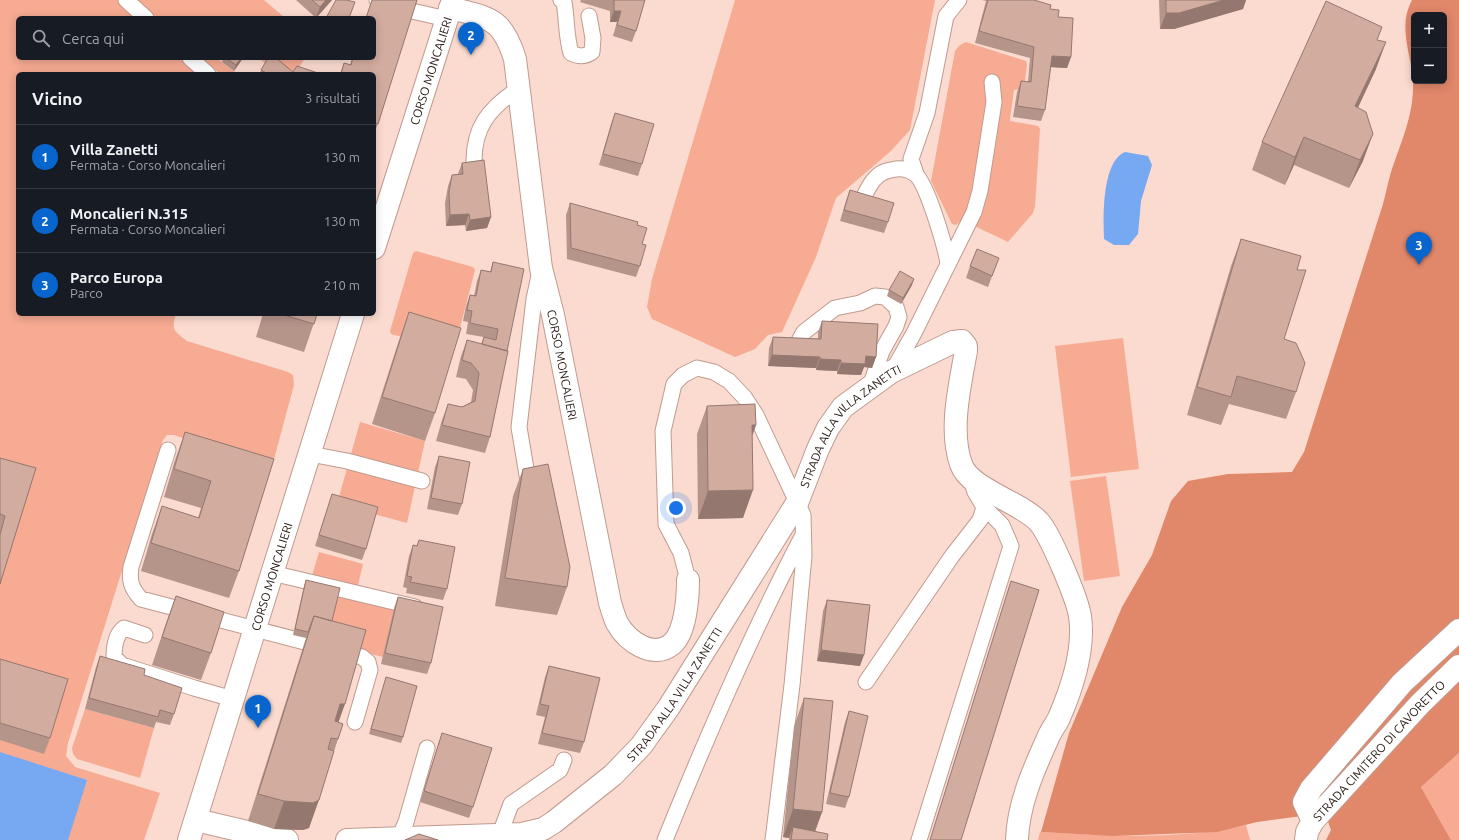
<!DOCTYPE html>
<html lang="it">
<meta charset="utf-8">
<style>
body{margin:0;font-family:Ubuntu,sans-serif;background:#242831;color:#f1f3f6}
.controls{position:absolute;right:12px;top:12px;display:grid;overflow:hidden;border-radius:6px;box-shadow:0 2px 10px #0003}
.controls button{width:36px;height:36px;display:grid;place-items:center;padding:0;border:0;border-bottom:1px solid #363941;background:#171b24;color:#f1f3f6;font:20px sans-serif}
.you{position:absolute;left:676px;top:508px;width:14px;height:14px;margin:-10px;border:3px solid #fff;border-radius:50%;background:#1a73e8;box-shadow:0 0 0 6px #1a73e833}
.badge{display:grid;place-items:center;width:26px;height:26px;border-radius:50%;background:#0965ce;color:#fff;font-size:13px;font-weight:700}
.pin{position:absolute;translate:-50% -33px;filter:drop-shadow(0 1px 2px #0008)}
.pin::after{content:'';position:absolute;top:21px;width:14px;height:12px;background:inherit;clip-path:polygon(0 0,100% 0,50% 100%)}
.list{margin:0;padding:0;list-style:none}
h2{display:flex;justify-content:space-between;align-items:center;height:52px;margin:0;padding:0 16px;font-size:17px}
h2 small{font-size:13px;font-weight:400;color:#9ea1a6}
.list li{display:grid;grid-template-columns:26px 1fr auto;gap:12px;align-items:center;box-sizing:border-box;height:64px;padding:0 16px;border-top:1px solid #363941}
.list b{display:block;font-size:15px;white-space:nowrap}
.list p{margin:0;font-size:13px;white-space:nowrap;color:#9ea1a6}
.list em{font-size:13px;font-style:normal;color:#9ea1a6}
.icon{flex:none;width:22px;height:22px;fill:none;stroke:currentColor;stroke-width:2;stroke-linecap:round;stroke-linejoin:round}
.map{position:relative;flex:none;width:1459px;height:840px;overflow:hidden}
.search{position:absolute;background:#171b24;box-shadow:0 2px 10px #0003;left:16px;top:16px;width:360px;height:44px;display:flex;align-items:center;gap:10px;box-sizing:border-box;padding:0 14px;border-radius:6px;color:#9ea1a6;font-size:15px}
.panel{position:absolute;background:#171b24;box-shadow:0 2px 10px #0003;left:16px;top:72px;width:360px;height:244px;border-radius:6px}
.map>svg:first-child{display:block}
</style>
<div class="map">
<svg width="1459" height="840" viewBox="0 0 1459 840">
<rect width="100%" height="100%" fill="#fbdbd0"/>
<path fill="#f6ab92" d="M0,0H118L139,18H18V58H184L202,74H18V314H176C171,330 174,331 187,341L288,372L293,375L294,385L274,459L259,463L174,435H167L163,440L68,743L66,756L75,767L160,793L144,840H0Z
M135,0H264L285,18H156Z
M735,0H935L910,130L891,151L836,198L816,257L782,332L768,335L755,349L735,357L652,319L647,307L652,279Z
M966,42L1026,61L1027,65L1024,88L1014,90L1010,119V121L1038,126L1040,129L1035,207L1033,213L1008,242L962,220L956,225L952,224L931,181L955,51L960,45Z
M202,58H220L219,60L238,74H220Z
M259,58H305L295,74H278Z
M416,251L473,267L475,270L455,347L445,348L391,334L390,331L413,253Z
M1123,338L1139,469L1071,477L1055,346Z
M360,422L425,441L407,523L337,504Z
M1106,476L1120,576L1084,581L1070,481Z
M319,552L363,564L357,589L311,579Z
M338,594L394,608L383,657L326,643Z
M85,709L154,728L140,778L77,759L73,754L72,748Z
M1459,753V840H1451L1421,787Z
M1246,825L1250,840H1038L1040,832C1108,836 1179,840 1246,825Z"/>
<path fill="#e1876a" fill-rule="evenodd" d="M1412,0H1459V753L1421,787L1451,840H1326L1331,830L1327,819L1302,816L1257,822L1217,832L1113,836L1041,832L1069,733L1122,607L1152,555L1171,501L1188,481L1228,474L1292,472L1304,452L1383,204C1386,193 1388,182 1391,172C1401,142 1414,115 1413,83C1412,55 1397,28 1412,0ZM1414,15H1444V81H1414Z"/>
<path fill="#76a9f1" d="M1125,152L1148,156L1152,165L1141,201L1138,234L1129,245H1114L1104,239C1103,217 1102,161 1125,152Z
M0,752L87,780L68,840H0Z"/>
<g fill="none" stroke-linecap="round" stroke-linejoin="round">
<defs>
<path id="service" d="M126,0L146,18
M377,0L403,9L447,19
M561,0L564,2C567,19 566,37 571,53C579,57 585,57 592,52L593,38L589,16
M190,58L208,74
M474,165C473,128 488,109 518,89
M916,174L911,159L927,113L946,16L959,0
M863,199C869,185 876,172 891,170C900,168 907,168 915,174C927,183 945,246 948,263
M799,341L804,332L835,308L860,303L875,296L885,297L896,307L899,317L896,326L882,351L870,387
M892,372L914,333L974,212L980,191L994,102L992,82
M168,450L131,567C129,581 131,588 141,599L362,657L368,662L370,670L355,722
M310,454L347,461L422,481
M528,481L519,427L534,299L540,271
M272,573L415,607
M688,580L681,553L666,524L663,431L674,384L683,375L697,368L714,372L729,381L745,398L756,415L803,515L804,556L792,685L773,840
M145,635L124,628C115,635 114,647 114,657L122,665L194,688L233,699
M866,682L952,556L980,520L984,507L975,492L971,479
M500,834L511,804L560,770L564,760
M399,838L406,822L427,748
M665,840C707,736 751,634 803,535
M919,840L1011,546L1002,525L984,507"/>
<path id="pedestrian" d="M1313,821L1304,802L1311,789L1402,683L1459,630"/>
<g id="minor">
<path id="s1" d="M450,8C489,18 502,17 515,59L541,268L553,315L610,603C612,609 614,617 617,623C627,641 653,660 672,644C686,632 688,596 688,580"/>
<path d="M196,820L268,837L287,840"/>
<path id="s2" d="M347,840L522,834L543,829L554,822L613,775L641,746L669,707L797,503L818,449L828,428L843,407L891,372L953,342L962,341L966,346V351C960,385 949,430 961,464C969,489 1021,502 1039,522C1051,536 1077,598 1080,616C1085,650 1072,688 1059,718C1055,726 1050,732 1047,740C1033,771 1018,805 1017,840"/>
<path id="s3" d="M1306,840L1307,832L1313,821L1420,704L1459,666"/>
</g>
<g id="secondary">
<path id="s4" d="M374,248L453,0"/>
<path id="s5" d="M189,840L353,314"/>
</g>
</defs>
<use href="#service" stroke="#c09a8e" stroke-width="17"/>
<use href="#pedestrian" stroke="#c09a8e" stroke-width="24"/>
<use href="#minor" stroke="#c09a8e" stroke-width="24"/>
<use href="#secondary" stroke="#c09a8e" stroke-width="24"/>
<use href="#service" stroke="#fff" stroke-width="15"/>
<use href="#pedestrian" stroke="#fff" stroke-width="22"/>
<use href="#minor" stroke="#fff" stroke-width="22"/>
<use href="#secondary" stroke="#fff" stroke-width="22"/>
</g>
<path fill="#b5948a" d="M296,0H332L316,18Z
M372,0H417L374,135V74H340L344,63L350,65L352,58H374V18H366Z
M581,0H645L636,31L632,42L613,36L617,22H610V11L580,2Z
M982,0H1034L1050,9L1058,17L1071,57L1067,68L1051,67L1045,110L1041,121L1013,117L1017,92L1021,81H1028L1030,58L975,43L986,1Z
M1159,0H1246L1243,9L1174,29H1160Z
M1378,40L1376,69L1358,108L1363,161L1349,188L1294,165L1285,185L1252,170L1262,142Z
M223,58H243L234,71L222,62Z
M261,70L293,72L321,74H260Z
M615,113L642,164L638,176L599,165L611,124Z
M462,163L491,217L487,228L466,231L465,225L446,226L445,203L448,186L452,175L458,174Z
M850,190L888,222L884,233L840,221L846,201Z
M570,203L637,225L642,244L640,266L636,277L567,259L566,215Z
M1241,239L1297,270L1284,339L1296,392L1286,419L1229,404L1221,425L1187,415L1231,266Z
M999,258L988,287L966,278L970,266Z
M493,262L507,351L490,437L485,453L436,441L442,420L448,404L462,407L471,402L473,390L466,379L456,377L461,356L467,340L481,344L484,337L466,334L468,322L463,321L466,306L470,295L474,296L477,281L481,270L490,272Z
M912,285L901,304L887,296L889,290Z
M409,312L435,413L425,441L372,424L399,340Z
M263,314H317L304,352L256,337Z
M822,321L876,357L872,368L864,367L861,375L837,374V371L816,370V368L768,366L769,348L773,337L818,339V332Z
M707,406L756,425L752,436L743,518L698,519L697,434Z
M185,432L274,459L239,571L229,598L141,571L152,534L162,506L198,518L201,508L164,497L175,460Z
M439,456L462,504L458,515L427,509L435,467Z
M0,458L36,468L0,584Z
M523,469L567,587L557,615L495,606L513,496Z
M332,494L366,549L362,560L315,546Z
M419,540L447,589L443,600L406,593L407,588L403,587L409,556L413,545H417Z
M306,580L332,621L338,722V739L309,828L303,830L274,829L248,821L306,638L293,635L304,586Z
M176,596L211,653L201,680L152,665L166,623Z
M398,597L431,663L427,674L381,664L394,608Z
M827,600L860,666L817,661L823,611Z
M100,656L144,675L174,714L170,725L156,722L154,728L85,709L96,667Z
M0,659L50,738L44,754L0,740Z
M549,666L584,742L580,753L538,744L545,717L536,715L545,677Z
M386,677L403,737L401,743L369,734Z
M804,698L822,812L815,831L827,840H789V838L783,837L794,726Z
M849,711V797L845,808L826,804L845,722Z
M442,733L473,807L469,818L420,802Z"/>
<path fill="#947870" d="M326,0H332L316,18L320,7Z
M1224,0H1246L1243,9L1174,29H1160L1166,13Z
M614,11H621L617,22H610Z
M1386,42L1376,69L1345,134L1355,106Z
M1052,56L1071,57L1067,68L1048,67Z
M241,58H243L234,71L236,65Z
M1373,134L1363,161L1349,188L1360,160Z
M1304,137L1294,165L1285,185L1295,157Z
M469,214L465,225L446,226L450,215Z
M491,217L487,228L466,231L470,220Z
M914,279L912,285L901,304L903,298Z
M772,355L820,357L816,368L768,366Z
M866,356L876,357L872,368L864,367L861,375L837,374L841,363Z
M820,359L841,360L837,371L816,370Z
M752,425H756L746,453Z
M753,490L743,518L698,519L708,491Z
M821,650L864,655L860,666L817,661Z
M340,704H345L335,732H329Z
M319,800L309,828L303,830L274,829L284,801Z
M793,809L822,812L812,840L793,827L789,838L783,837Z"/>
<path fill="#d3aca0" stroke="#947870" d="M312,0H326L320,7Z
M336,0H346L355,2L349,18H326Z
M372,0H417L378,124L374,123V74H341L344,63L351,65L353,58H374V18H366Z
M613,0H645L636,31L617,25L621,11H614V0Z
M988,0H1034L1051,5L1050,9L1059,10L1058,17L1073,18L1071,57L1052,56L1045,110L1017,106L1021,81L1031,82L1034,47L979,31Z
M1166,0H1224L1179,13H1166Z
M1326,1L1382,27L1377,40L1386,42L1355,106L1366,112L1373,134L1360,160L1304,137L1295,157L1262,142Z
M226,58H241L236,65Z
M268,58H276L293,72L297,66L321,74H268L261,70Z
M615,113L654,124L642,164L603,154Z
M484,160L491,217L470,220L469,214L450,215L449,192L452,175L463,174L462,163Z
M850,190L894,203L888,222L844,210Z
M570,203L638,222L637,225L647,228L642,244L646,245L640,266L571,248Z
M1241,239L1301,256L1297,270H1306L1284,339L1296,343L1305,363L1296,392L1237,376L1231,397L1197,387Z
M977,249L999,258L992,276L970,266Z
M493,262L524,269L507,351L482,344L484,337L496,340L498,329L470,323L472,311L467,310L470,295L476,296L481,270L491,272Z
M900,271L914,279L903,298L889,290Z
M409,312L461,328L435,413L382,397Z
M281,314H317L314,324Z
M822,321L878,324L876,357L866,356L865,364L841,363V360L820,359V357L772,355L773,337L821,339Z
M467,340L508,351L490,437L442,425L448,404L462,407L475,401L479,373L471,363L462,360Z
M755,404L756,425H752L753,490L708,491L707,406Z
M185,432L274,459L239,571L151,543L162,506L199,518L211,481L174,469Z
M439,456L470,462L462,504L431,498Z
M0,458L36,468L0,584V535L5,516L0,514Z
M548,464L570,567L567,587L505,578L523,469Z
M332,494L378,507L366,549L319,535Z
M419,540L455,547L447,589L410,582L412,577L407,576L413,545L417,546Z
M306,580L340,588L332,621L314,616L308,632L295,629Z
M1011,581L1039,590L961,840H930Z
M176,596L224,612L211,653L162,637Z
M398,597L443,607L431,663L385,653Z
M827,600L870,605L864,655L821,650Z
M314,616L366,630L345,704H340L335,721L343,724L338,739L331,738L328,749L334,751L319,800L313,803L284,801L258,794Z
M100,656L145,669L144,675L182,688L174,714L160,710L158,717L89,698Z
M0,659L68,679L50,738L0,723Z
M549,666L600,678L584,742L542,733L549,706L540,704Z
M386,677L417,686L403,737L371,729Z
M804,698L833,701L822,812L793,809Z
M849,711L868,716L849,797L830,793Z
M442,733L492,748L473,807L424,791Z
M793,827L828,834L827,840H791Z
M419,834L438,840H405Z"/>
<g text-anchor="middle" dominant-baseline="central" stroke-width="3.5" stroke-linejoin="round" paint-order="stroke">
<g font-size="12" fill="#281a15" stroke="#fbdbd0">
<text stroke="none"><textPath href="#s4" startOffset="186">CORSO MONCALIERI</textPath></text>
<text stroke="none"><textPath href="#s1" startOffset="399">CORSO MONCALIERI</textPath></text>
<text stroke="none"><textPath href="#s2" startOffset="711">STRADA ALLA VILLA ZANETTI</textPath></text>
<text stroke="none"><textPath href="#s5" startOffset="276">CORSO MONCALIERI</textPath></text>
<text stroke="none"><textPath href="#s2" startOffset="387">STRADA ALLA VILLA ZANETTI</textPath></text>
<text stroke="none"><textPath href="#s3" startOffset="117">STRADA CIMITERO DI CAVORETTO</textPath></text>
</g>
</g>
</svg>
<div class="controls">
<button>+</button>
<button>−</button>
</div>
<div class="you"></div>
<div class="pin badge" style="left:258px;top:728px">1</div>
<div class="pin badge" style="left:471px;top:55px">2</div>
<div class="pin badge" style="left:1419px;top:265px">3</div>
<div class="search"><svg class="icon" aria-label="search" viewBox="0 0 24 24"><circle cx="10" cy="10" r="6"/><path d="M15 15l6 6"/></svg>Cerca qui</div>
<section class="panel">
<h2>Vicino<small>3 risultati</small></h2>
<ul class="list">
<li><span class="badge">1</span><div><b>Villa Zanetti</b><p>Fermata · Corso Moncalieri</p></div><em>130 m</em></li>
<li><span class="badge">2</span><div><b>Moncalieri N.315</b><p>Fermata · Corso Moncalieri</p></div><em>130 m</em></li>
<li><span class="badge">3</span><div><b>Parco Europa</b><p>Parco</p></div><em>210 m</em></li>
</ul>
</section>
</div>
